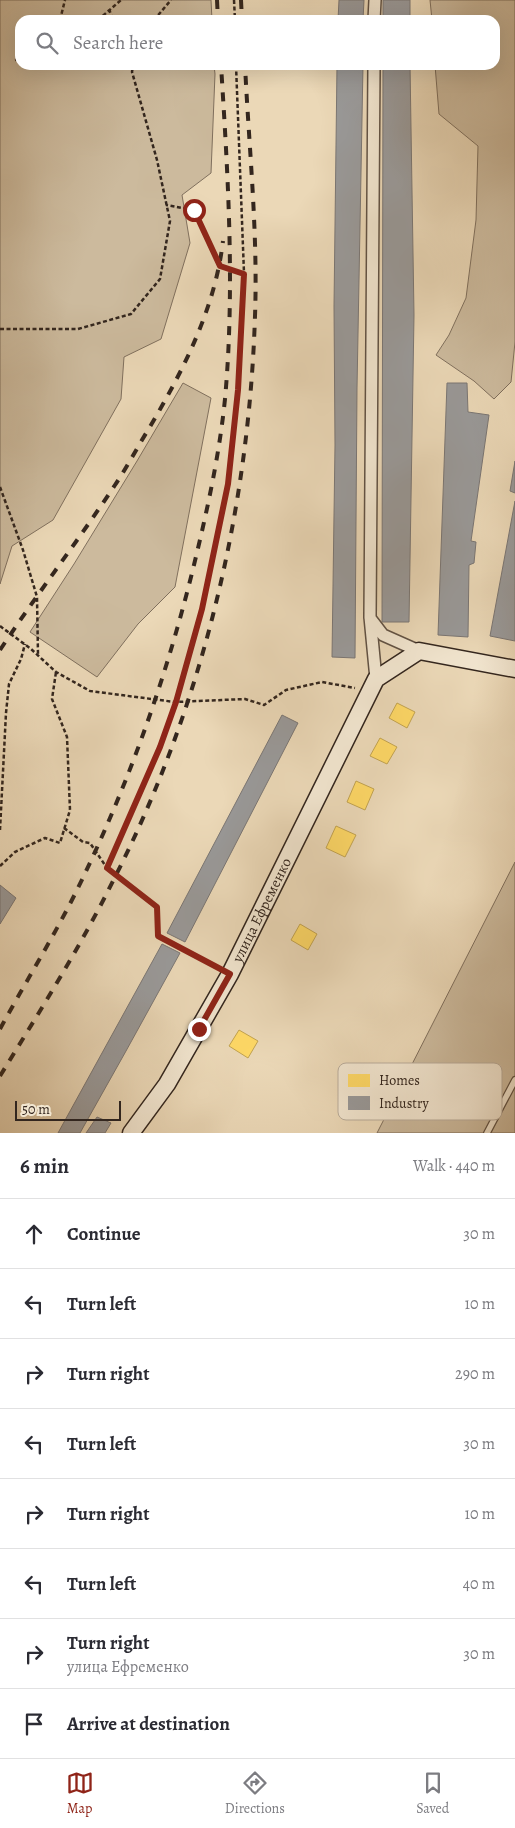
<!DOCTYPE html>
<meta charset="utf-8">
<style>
body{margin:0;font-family:Alegreya,serif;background:#f7f7f7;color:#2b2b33}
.scale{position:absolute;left:15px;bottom:12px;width:106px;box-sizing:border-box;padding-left:5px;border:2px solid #33261e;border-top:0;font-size:14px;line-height:18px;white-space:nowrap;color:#33261e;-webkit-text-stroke:4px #f2e6d0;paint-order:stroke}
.stop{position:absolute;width:15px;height:15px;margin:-11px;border:4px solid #8f2418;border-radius:50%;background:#fff}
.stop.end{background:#8f2418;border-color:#fff;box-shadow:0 1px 5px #0008}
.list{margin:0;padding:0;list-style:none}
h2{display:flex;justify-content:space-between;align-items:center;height:65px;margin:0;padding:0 20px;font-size:21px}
h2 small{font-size:16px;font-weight:400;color:#7c7c81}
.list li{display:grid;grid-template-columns:32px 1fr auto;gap:15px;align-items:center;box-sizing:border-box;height:70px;padding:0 20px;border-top:1px solid #e1e1e2}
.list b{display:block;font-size:19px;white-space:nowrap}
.list p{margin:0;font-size:16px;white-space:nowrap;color:#7c7c81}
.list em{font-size:16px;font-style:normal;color:#7c7c81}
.icon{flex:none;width:28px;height:28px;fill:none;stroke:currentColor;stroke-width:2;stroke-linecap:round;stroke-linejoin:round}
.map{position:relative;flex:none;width:515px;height:1133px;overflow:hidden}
.search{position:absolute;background:#fff;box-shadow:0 5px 20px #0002;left:15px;right:15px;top:15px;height:55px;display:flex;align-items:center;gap:12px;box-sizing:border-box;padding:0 18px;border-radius:15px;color:#7c7c81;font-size:19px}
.sheet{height:625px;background:#fff}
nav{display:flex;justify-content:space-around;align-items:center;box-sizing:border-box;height:70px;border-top:1px solid #e1e1e2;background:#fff;font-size:14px;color:#7c7c81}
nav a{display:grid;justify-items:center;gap:2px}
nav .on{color:#8f2418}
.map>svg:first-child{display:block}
</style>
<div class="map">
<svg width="515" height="1133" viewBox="0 0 515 1133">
<rect width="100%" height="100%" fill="#ebd8b7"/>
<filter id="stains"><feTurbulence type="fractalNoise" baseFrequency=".004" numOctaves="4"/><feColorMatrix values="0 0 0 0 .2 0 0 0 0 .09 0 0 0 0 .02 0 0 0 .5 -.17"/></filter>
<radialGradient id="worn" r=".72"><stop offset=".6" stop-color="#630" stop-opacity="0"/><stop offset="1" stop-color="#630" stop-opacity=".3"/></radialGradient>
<path fill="#ccba9d" stroke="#80705e" d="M0,0H211L212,20H20V65H214L215,74L211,173L182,195L190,243L161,339L124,357L121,399L53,520L12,546L0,584Z
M430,0H515V342L511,382L494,399L474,381L436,355L449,335L466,298L476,220L478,146L439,114L435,65H495V20H432Z
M183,383L211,398L175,587L138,624L97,677L30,632L74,564L137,461Z
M515,862V1133H377Z"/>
<path fill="#ffd966" stroke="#c2a350" d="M397,703L415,712L407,728L389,718Z
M380,738L397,747L387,764L370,756Z
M356,781L374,789L365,810L347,802Z
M336,826L356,835L345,857L326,848Z
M300,924L317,934L308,950L291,940Z
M239,1030L258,1041L248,1058L229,1046Z"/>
<path fill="#999" stroke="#7a7674" d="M339,0H364L363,20H338Z
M383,0H410V20H383Z
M337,65H363L357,388L355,658L332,657L335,445L334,306Z
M383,65H410L414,315L409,622H382Z
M447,383H467L468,412L489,415L471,541L476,542L474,563L469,565L468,637L438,635Z
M515,461V493L510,491Z
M515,501V641L490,636Z
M282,715L298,723L185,942L167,933Z
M0,885L16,898L0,924Z
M162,944L180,953L126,1051L80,1133H58Z
M97,1117L111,1123L105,1133H86Z"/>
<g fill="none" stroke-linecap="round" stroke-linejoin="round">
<defs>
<path id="lane" d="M487,1133L515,1080"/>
<path id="street" d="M374,20L375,0
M374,65L370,617L376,679
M370,618L383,635L419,651"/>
<g id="secondary">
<path id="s1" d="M131,1133L167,1084L230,974L376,679L419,651L515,669"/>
</g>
</defs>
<use href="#lane" stroke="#615244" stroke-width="8"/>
<use href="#street" stroke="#615244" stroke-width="14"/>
<use href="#secondary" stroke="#33261e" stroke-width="19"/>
<path stroke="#33261e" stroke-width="2.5" stroke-dasharray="4 2.5" stroke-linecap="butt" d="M234,0L235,20
M109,9L113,20
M60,20L65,0
M98,20L121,0
M154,20L171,0
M15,60L20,59
M236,65L244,273
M0,329H78L131,314L160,279L170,221L157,160L132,72L133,65
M0,487L23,550L37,597L38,655
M0,626L31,649L56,672L90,691L175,702L245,699L264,705L286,690L322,682L355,688
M64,828L83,842L90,843L107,868L157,907L158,936L218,968
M0,830L6,713L9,684L21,659L25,644
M0,866L15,852L45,838L60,843L70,810L67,737L52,699L56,672
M107,868L159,747L175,702L201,609L228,484L238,390L244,274L220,266L194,210L166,205"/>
<use href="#lane" stroke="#f2e6d0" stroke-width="5.5"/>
<use href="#street" stroke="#f2e6d0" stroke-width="11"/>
<use href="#secondary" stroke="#f2e6d0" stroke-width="16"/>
<path stroke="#33261e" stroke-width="4" stroke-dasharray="9 9" stroke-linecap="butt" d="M217,0L218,20
M241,0L242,20
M0,650C37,594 78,541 115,485C127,467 137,448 148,430C183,371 215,309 223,241
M0,1029C25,983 53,938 76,892C127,788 164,685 192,573C206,516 219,458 225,399C235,288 228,176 221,65
M0,1076C40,1011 81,946 115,877C203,704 249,509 255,316C258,233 249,148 245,65"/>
</g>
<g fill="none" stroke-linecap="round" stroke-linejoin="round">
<path stroke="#8f2418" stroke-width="6" d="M194,210L220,266L244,274L238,390L228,484L202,609L176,702L160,747L107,868L157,907L158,936L230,974L199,1029"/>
</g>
<g text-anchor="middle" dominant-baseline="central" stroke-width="5" stroke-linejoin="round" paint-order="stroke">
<g font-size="15" fill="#33261e" stroke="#f2e6d0">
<text stroke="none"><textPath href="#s1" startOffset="259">улица Ефременко</textPath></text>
</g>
</g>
<rect x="338" y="1063" width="164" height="57" rx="8" fill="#f2e6d0" stroke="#b9ac9b" stroke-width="1"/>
<rect x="348" y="1074" width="22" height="13" fill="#ffd966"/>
<rect x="348" y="1096" width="22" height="14" fill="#999"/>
<g font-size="14" fill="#33261e">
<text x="379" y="1085">Homes</text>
<text x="379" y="1108">Industry</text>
</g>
<rect width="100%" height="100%" filter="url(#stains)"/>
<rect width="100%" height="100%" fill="url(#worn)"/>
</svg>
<div class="scale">50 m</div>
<div class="stop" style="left:194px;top:210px"></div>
<div class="stop end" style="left:199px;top:1029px"></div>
<div class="search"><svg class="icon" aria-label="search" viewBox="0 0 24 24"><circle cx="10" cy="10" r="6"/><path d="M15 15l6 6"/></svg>Search here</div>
</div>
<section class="sheet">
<h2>6 min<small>Walk · 440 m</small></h2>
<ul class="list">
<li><svg class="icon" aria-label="ahead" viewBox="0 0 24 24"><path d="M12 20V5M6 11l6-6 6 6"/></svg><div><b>Continue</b></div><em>30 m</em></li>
<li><svg class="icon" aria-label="left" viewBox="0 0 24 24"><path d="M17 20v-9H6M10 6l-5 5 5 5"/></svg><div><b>Turn left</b></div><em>10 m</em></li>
<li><svg class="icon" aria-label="right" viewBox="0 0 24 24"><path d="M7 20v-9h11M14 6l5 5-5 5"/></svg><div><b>Turn right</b></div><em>290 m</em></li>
<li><svg class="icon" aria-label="left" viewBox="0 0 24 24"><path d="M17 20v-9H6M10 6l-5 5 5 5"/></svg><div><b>Turn left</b></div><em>30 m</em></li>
<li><svg class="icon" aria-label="right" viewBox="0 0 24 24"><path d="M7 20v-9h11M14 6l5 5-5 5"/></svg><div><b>Turn right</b></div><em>10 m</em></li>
<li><svg class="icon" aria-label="left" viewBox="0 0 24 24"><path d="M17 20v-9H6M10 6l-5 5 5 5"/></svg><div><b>Turn left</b></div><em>40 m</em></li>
<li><svg class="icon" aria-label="right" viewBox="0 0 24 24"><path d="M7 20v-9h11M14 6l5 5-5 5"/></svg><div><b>Turn right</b><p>улица Ефременко</p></div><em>30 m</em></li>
<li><svg class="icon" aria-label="arrive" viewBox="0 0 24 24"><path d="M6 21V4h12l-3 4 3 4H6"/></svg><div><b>Arrive at destination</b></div></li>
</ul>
</section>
<nav>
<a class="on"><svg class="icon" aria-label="map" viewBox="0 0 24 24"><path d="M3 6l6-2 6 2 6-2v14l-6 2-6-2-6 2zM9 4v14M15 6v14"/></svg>Map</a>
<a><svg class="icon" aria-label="directions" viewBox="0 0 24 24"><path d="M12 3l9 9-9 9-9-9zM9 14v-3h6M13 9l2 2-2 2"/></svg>Directions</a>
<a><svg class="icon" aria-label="saved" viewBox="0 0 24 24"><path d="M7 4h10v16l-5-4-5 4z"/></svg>Saved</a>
</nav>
